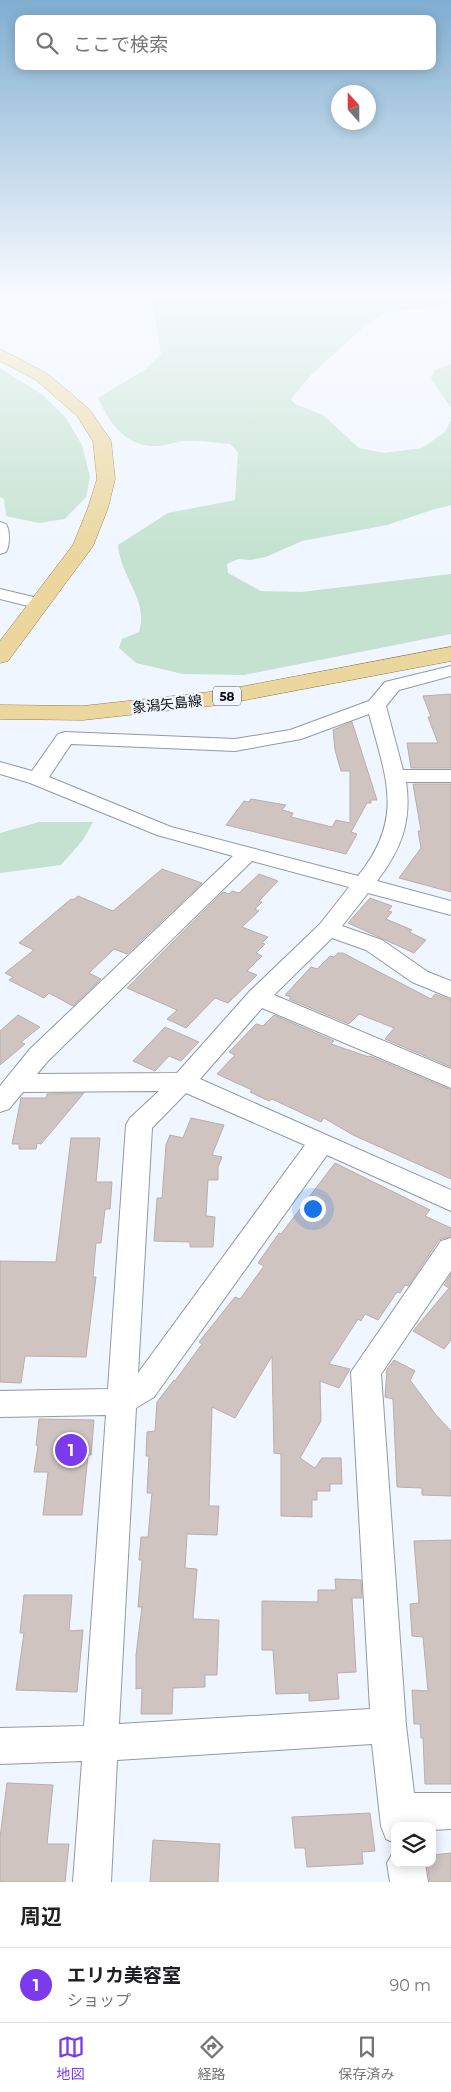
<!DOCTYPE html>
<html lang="ja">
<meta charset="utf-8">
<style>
body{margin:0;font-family:Montserrat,"Noto Sans JP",sans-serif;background:#f2f2f2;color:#202124}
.controls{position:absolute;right:15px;bottom:15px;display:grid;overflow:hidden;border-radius:10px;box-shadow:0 2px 12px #0003}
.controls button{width:45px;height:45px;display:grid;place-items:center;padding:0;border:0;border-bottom:1px solid #e0e0e0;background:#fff;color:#202124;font:25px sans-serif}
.compass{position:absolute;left:331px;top:85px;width:45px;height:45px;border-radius:50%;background:#fff;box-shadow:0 2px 12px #0003;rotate:339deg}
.you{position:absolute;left:312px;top:1208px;width:18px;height:18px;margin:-12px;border:4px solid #fff;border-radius:50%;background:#1a73e8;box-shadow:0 0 0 8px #1a73e833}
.badge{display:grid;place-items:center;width:32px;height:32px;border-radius:50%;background:#7c3aed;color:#fff;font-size:16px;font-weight:700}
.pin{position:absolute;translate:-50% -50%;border:2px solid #fff;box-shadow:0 1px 5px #0006}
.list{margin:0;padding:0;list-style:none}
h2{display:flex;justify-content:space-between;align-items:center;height:65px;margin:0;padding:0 20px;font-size:21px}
h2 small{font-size:16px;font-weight:400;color:#757577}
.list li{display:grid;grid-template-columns:32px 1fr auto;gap:15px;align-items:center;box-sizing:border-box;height:75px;padding:0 20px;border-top:1px solid #e0e0e0}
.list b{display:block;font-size:19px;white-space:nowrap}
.list p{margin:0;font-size:16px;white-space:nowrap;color:#757577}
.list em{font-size:16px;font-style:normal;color:#757577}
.icon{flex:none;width:28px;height:28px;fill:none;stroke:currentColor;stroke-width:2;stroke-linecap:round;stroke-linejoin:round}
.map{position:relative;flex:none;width:451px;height:1882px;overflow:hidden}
.search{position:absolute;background:#fff;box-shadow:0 2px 12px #0003;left:15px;right:15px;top:15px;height:55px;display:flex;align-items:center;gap:12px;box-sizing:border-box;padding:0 18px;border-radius:10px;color:#757577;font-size:19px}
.sheet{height:140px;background:#fff}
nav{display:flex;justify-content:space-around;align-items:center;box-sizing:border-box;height:70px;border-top:1px solid #e0e0e0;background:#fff;font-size:14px;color:#757577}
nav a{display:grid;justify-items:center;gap:2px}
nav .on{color:#7c3aed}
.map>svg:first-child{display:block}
</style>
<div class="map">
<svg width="451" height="1882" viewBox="0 0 451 1882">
<rect width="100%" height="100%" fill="#f0f6ff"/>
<path fill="#c4e2cf" d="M150,292H451V303L426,309L388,312L369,322L311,375L291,399L295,404L323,415L359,448L384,453L422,448L445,432L451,420V505L432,510L387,525L302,541L266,557L250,560L238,559L227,564L228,573L261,591L301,592L451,574V634L244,675L183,674L136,663L119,648L122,639L139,632C140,627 142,621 141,616C140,592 120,572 118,545L168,513L235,500L238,452L230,444C215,443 199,440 184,441C174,442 163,447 153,446C124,445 109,422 98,398L146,369L161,354Z
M451,364V408L431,378L435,370Z
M0,368L43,395L66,418L82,445L90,477L86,497L65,519L39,523L6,516L4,499L0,497Z
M39,822H93L83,840L61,865L0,873V833Z"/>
<path fill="#d0c4c0" stroke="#b9aeaa" d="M451,694V768H411L407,743H438L428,717H431L423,696Z
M352,722L377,800H371V803H367L351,832L357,834L346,854L226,825L244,801L248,802L251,799L286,805L282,810L293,813L291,817L332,827L336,820L350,823V771H341L335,750L333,730Z
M413,784H451V892L399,878L421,848L418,831H421Z
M162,869L202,883L127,954L114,949L89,973L101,979L73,1006L49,993L44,998L9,980L13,977L5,973L34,950L19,943L71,899L73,900L78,896L113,911Z
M259,874L278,881L259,901L262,902L255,909L259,911L242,927L268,937L262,943L265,944L256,953L262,956L247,971L257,975L228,1003L215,998L186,1028L167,1019L177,1010L127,988L223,892L229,894L232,891L239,893Z
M370,898L392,906L388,911L392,912L386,919L412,930L409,932L426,940L414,953L348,923Z
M338,953H343L431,999L435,994L451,1000V1067L385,1039L394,1028L359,1014L349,1024L289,999L291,997L285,995L311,967L317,969L330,956L334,957Z
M18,1015L40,1027L21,1042L25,1044L0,1065V1031Z
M274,1015L334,1041L331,1044L369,1057L370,1056L451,1090V1179L353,1135L324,1118L321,1122L272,1099L269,1101L250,1092L252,1090L217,1074L235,1055L229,1052L256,1024L263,1026Z
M165,1027L199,1042L181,1061L169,1056L155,1071L133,1061Z
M84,1093L41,1144L37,1143L36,1149H19V1144H12L21,1098H46L47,1094Z
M191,1118L224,1125L212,1155L222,1157L218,1167V1180H208L206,1216L215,1217L213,1247H190V1242L154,1241L157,1198H162L166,1145L170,1135L183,1138Z
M71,1138H100L96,1182H112L110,1209H105L101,1243H96L93,1277H96L86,1357L25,1356L21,1383L0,1382V1261L56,1262Z
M335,1163L430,1210L425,1216L451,1228V1236L439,1240L408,1286L405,1285L400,1293L397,1292L378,1320L365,1314L361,1321L358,1319L329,1364L350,1369L339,1388L320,1381L321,1421L300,1458L315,1468L322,1458H341L342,1484H330V1491H317V1500H312V1517L281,1516V1454L274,1453L272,1356L235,1418L212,1407L209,1506H219L217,1535L187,1534L185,1568L197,1569L193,1619L219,1620L217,1675H205V1687L173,1688L172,1714H141L142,1688L136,1689V1655L142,1607H138L142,1560H139L141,1537H148L152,1493H147L149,1456H146L147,1432L155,1431L157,1402L174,1380L175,1381L202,1344L199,1342L235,1297L240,1299L264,1266L258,1263L279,1233L281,1234Z
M451,1274V1340L444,1349L413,1331L449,1288L444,1285Z
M394,1360L415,1371L410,1380L436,1415L451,1431V1496L422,1495V1488L397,1487L393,1399L385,1397L387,1369Z
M39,1419L94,1420L91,1455H88L82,1515H43L48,1472H34L38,1446L36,1445Z
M451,1540V1784H425L423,1738H421L420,1724H414L412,1690L428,1691L423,1637L412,1636L410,1604L419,1603L414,1541Z
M335,1579L361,1580L362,1598H352L356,1672L337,1673L339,1699L309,1701V1693L276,1694L273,1650H262V1601L318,1602V1590H336Z
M24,1595H72L69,1631L83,1630L77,1692L16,1690L24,1633H20Z
M7,1783L53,1785L47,1844H69L65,1882H0V1838Z
M370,1813L375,1851L362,1852L363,1864L307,1867L305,1848H295L292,1817Z
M153,1840L220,1844L218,1882H150Z
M451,1853V1882H430L427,1863H432V1855Z"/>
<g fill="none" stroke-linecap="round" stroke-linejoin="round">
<defs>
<path id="minor" d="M0,522L6,524C10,530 10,546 6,552L0,554Z
M0,589L46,600L49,604L46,608L40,609L0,599Z
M451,666V676L399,690L386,706L403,770H451V782H406C412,821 401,850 377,881L451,901V915L368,893L342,926L382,940L428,972L451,981V998L412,982L366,950L332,938L274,995L451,1069V1088L262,1008L200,1079L451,1190V1211L327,1155L154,1397L136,1408L119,1724L370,1709L351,1372L441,1241L451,1238V1271L381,1374L406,1725L414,1793H451V1829L432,1830V1826H395V1843L386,1839L381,1826L372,1744L117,1760L111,1882H73L82,1761L0,1764V1728L84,1726L106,1415L0,1417V1391L108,1389L126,1125L130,1118L159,1091L23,1092L9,1109L0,1112V1086L30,1049L233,856L157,835L30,783L0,774V762L32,771L58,734L65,732L235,739L290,730L369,701L385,682ZM369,714C386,778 405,818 358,876L171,827L49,777L71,744L235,751L301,739ZM252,861L349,887L320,924L250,991L177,1073L37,1074L48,1061ZM186,1093L305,1145L138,1373L152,1128Z
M395,1849V1863H425L428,1882H390L387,1863Z"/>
<path id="major" d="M0,349L48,374L89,409L111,441L115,479L108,508L93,546L8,661L0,663V641L73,545L88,508L97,479L93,441L77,416L36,380L0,361Z
M451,647V661L219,705L83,720L0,719V705L83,706L219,691Z"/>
</defs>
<use href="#minor" stroke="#9399a1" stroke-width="2"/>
<use href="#major" stroke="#947e42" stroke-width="1"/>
<use href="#minor" fill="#fff" fill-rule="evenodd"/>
<use href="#major" fill="#ebd79e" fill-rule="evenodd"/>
</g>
<linearGradient id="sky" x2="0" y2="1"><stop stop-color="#7faed0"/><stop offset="0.53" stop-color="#f8fbff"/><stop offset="1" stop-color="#f8fbff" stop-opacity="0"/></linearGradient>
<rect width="451" height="555" fill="url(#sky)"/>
<g text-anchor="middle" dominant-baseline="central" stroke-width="4.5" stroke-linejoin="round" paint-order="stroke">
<rect fill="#f0f6ff" stroke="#4f5257" stroke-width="1" x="213" y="686.5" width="28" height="19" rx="4"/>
<g font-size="12" font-weight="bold" fill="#0a0c0f">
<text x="227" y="696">58</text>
</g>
<g font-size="14" fill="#0a0c0f" stroke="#f0f6ff">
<text transform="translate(167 704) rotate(-6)">象潟矢島線</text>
</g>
</g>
</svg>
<div class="controls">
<button><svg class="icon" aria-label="layers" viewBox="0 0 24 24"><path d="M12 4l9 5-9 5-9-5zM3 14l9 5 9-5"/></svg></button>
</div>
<svg class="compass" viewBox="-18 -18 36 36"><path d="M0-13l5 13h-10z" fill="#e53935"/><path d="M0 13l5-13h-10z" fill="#757577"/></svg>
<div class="you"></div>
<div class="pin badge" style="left:71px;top:1450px">1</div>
<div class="search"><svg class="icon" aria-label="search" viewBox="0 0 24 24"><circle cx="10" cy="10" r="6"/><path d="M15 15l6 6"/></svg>ここで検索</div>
</div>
<section class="sheet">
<h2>周辺<small></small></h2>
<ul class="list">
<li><span class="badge">1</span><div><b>エリカ美容室</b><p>ショップ</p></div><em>90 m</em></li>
</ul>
</section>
<nav>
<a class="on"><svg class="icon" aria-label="map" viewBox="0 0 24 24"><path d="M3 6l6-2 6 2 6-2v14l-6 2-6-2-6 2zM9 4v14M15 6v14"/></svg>地図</a>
<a><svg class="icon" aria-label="directions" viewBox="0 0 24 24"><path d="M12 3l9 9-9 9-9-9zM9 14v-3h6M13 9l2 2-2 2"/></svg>経路</a>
<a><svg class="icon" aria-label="saved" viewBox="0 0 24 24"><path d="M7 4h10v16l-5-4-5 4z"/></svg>保存済み</a>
</nav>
